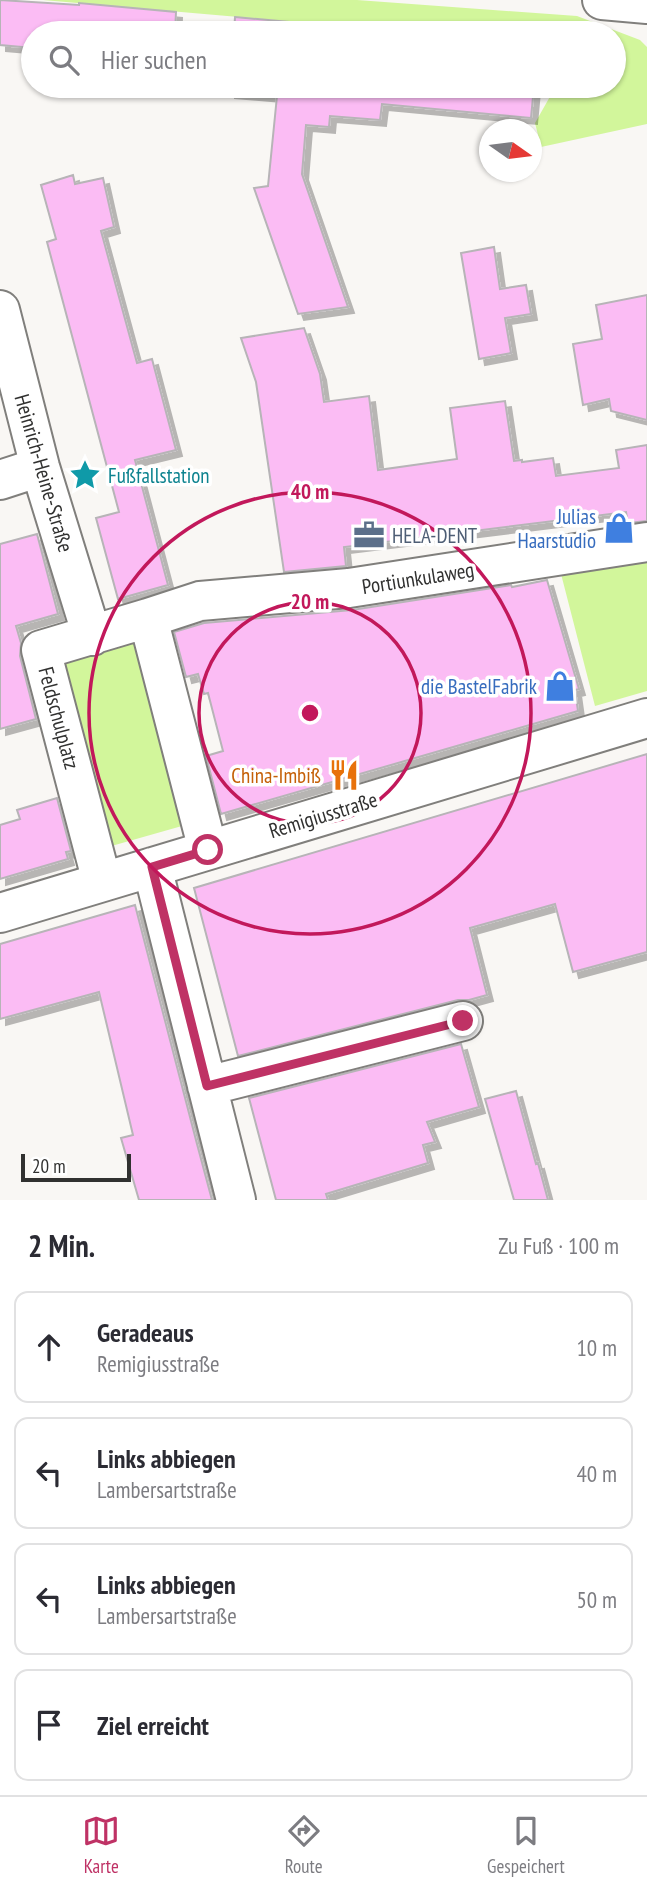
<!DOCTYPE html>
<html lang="de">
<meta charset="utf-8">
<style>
body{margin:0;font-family:"PT Sans Narrow",sans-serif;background:#f2f2f3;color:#2b2b33}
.compass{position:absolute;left:479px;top:119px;width:63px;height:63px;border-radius:50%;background:#fff;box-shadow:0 2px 5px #0004;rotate:104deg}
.scale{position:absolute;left:21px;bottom:18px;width:110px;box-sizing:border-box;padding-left:7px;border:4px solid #313130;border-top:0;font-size:19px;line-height:24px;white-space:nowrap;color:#313130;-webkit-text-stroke:5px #fff;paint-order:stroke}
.stop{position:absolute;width:21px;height:21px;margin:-16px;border:5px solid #bf3265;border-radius:50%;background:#fff}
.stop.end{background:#bf3265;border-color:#fff;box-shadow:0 2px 7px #0008}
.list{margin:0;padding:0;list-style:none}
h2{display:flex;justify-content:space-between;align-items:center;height:91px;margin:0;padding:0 28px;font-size:30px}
h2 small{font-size:23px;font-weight:400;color:#7c7c81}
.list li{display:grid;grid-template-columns:46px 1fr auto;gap:21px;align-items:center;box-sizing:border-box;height:112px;margin:0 14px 14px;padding:0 14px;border:2px solid #e1e1e2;border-radius:14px}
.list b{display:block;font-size:26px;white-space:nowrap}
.list p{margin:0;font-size:23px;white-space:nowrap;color:#7c7c81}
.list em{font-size:23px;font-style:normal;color:#7c7c81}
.icon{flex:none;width:38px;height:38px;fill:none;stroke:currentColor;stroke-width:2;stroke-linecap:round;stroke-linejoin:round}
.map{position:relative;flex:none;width:647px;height:1200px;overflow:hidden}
.search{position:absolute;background:#fff;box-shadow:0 2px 5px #0004;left:21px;right:21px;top:21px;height:77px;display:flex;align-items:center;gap:18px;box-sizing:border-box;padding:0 24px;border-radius:38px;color:#7c7c81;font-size:26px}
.sheet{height:595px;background:#fff}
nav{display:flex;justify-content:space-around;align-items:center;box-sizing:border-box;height:98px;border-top:2px solid #e1e1e2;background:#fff;font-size:19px;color:#7c7c81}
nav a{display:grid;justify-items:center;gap:4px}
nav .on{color:#bf3265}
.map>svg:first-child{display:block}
</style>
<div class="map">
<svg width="647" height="1200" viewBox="0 0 647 1200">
<defs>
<filter id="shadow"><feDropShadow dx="6" dy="6" stdDeviation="0" flood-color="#0004"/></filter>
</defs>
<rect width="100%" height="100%" fill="#f9f7f4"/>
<path fill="#d2f69b" d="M43,0H357L577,16L640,40L647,47V124L541,147L535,123L556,86H614V33H423Z
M647,558V691L595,706L560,570Z
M142,638L189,824L108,847L59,658Z"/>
<path fill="#fbbcf4" stroke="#b7b4b7" stroke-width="2" filter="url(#shadow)" d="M0,0L79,5V3L176,12L175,33H33V48L0,45Z
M235,17L375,30L417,33H234Z
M229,86H534L531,118L382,104L380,120L330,116L329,127L306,125L302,174L348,307L298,314L254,188L268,186L277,96L229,92Z
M73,175L75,184L103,178L114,227L101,231L137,363L152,359L176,450L135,460L168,585L118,599L96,518L119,512L47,242L56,239L41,185Z
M494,247L500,289L526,285L531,314L505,318L511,353L479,359L461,253Z
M647,295V420L611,411L609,399L583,405L573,344L602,339L596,305Z
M304,328L320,374L324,402L369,396L378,470L457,459L450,408L505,401L514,461L522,460V462L553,458L556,476L619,468L616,450L647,445V521L628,523L626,512L344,547L346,566L284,572L256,382L241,338Z
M37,534L58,614L16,626L21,643L20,656L36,719L0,729V544Z
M547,580L579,689L575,690L578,711L221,814L206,756L223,751L208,693L204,694L198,674L186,677L174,632L204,623L352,610L511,585L512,587Z
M647,754V952L573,972L555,904L470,928L487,995L469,1000H458L238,1056L194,888Z
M57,798L71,851L66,852L68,859L0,879V825L20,819L17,810Z
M135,905L197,1144L212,1200H139L121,1138L133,1135L99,992L0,1019V944Z
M461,1044L479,1107L427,1122L435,1142L423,1145L428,1163L326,1194L328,1200H276L249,1098Z
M516,1091L536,1164L538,1163L548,1200H514L485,1099Z"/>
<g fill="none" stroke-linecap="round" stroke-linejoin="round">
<defs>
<path id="street" d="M0,310L40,467L92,636
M0,480L40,467
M148,618L200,601L349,588L647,542
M152,867L236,1200
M102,882L41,650L148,618L208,850
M0,913L647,718
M207,1086L463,1021"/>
<path id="secondary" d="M602,0L647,4"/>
</defs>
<use href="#street" stroke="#807f7c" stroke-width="42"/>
<use href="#secondary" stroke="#807f7c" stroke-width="42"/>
<use href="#street" stroke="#fff" stroke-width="38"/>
<use href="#secondary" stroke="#fff" stroke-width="38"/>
</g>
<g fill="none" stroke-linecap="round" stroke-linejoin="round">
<path stroke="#bf3265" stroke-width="9" d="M208,850L152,867L207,1086L463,1021"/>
</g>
<g fill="none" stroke="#c2185b" stroke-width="3.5">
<circle cx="310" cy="713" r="111"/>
<circle cx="310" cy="713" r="221"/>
</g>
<defs>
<symbol id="sight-bare" viewBox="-9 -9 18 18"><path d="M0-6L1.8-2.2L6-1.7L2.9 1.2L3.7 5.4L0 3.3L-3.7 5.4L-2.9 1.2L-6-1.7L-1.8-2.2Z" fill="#0f9aa8" stroke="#fff" stroke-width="2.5" paint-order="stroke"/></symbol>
<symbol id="shop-bare" viewBox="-9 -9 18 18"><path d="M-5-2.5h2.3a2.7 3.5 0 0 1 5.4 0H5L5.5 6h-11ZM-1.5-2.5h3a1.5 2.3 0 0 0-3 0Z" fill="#3f7fe0" stroke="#fff" stroke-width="2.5" paint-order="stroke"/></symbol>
<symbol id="office-bare" viewBox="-9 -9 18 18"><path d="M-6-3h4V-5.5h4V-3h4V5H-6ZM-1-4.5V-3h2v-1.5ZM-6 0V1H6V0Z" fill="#5c6f8a" stroke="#fff" stroke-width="2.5" paint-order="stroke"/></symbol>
<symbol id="restaurant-bare" viewBox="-9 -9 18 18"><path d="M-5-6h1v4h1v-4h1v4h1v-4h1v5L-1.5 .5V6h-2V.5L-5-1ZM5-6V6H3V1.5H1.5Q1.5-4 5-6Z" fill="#e8710a" stroke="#fff" stroke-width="2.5" paint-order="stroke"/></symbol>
</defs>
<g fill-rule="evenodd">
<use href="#sight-bare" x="63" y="453" width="44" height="44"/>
<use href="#shop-bare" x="597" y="506" width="44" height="44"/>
<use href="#office-bare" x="347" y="513" width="44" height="44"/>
<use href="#shop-bare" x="538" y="664" width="44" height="44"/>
<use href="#restaurant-bare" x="322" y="753" width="44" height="44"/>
</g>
<g text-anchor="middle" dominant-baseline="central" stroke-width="7" stroke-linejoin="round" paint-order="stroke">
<g font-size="21" fill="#313130" stroke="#fff">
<text transform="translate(44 473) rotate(74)">Heinrich-Heine-Straße</text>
<text transform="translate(418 578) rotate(-9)">Portiunkulaweg</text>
<text transform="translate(59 718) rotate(75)">Feldschulplatz</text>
<text transform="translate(323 815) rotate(-17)">Remigiusstraße</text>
</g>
<g font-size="21" fill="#0d838f" stroke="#fff" text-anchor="start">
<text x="108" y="475">Fußfallstation</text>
</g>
<g font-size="21" fill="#366cbe" stroke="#fff" text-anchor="end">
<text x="596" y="516">Julias<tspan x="596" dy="24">Haarstudio</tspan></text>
<text x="537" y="686">die BastelFabrik</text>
</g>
<g font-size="21" fill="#4e5e75" stroke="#fff" text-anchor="start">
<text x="392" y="535">HELA-DENT</text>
</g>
<g font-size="21" fill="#c56008" stroke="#fff" text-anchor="end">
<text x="321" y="775">China-Imbiß</text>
</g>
</g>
<circle cx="310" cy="713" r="10" fill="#c2185b" stroke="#fff" stroke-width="3.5"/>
<g font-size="21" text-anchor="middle" font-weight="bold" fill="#c2185b" stroke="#fff" stroke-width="7" stroke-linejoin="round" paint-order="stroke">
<text x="310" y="499">40 m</text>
<text x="310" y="609">20 m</text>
</g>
</svg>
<svg class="compass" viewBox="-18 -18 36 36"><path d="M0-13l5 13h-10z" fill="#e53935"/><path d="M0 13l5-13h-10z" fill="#7c7c81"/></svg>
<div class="scale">20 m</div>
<div class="stop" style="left:208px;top:850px"></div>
<div class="stop end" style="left:463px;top:1021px"></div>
<div class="search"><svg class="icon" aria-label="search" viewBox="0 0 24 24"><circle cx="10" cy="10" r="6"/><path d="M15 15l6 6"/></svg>Hier suchen</div>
</div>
<section class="sheet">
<h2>2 Min.<small>Zu Fuß · 100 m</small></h2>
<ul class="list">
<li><svg class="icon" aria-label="ahead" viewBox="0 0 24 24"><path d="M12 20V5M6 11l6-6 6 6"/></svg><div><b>Geradeaus</b><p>Remigiusstraße</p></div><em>10 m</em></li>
<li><svg class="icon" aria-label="left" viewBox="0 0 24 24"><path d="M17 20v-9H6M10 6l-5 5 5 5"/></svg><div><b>Links abbiegen</b><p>Lambersartstraße</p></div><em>40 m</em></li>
<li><svg class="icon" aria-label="left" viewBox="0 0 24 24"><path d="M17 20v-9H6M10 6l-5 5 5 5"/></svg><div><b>Links abbiegen</b><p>Lambersartstraße</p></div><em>50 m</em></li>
<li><svg class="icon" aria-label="arrive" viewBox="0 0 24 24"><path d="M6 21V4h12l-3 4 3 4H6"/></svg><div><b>Ziel erreicht</b></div></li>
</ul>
</section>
<nav>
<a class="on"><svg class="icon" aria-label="map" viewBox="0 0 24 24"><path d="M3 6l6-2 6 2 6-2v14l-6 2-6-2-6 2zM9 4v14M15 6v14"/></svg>Karte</a>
<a><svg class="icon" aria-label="directions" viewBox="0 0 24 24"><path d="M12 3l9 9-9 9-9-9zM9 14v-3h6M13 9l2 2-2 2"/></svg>Route</a>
<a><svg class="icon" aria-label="saved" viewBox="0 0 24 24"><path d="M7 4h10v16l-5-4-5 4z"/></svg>Gespeichert</a>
</nav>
